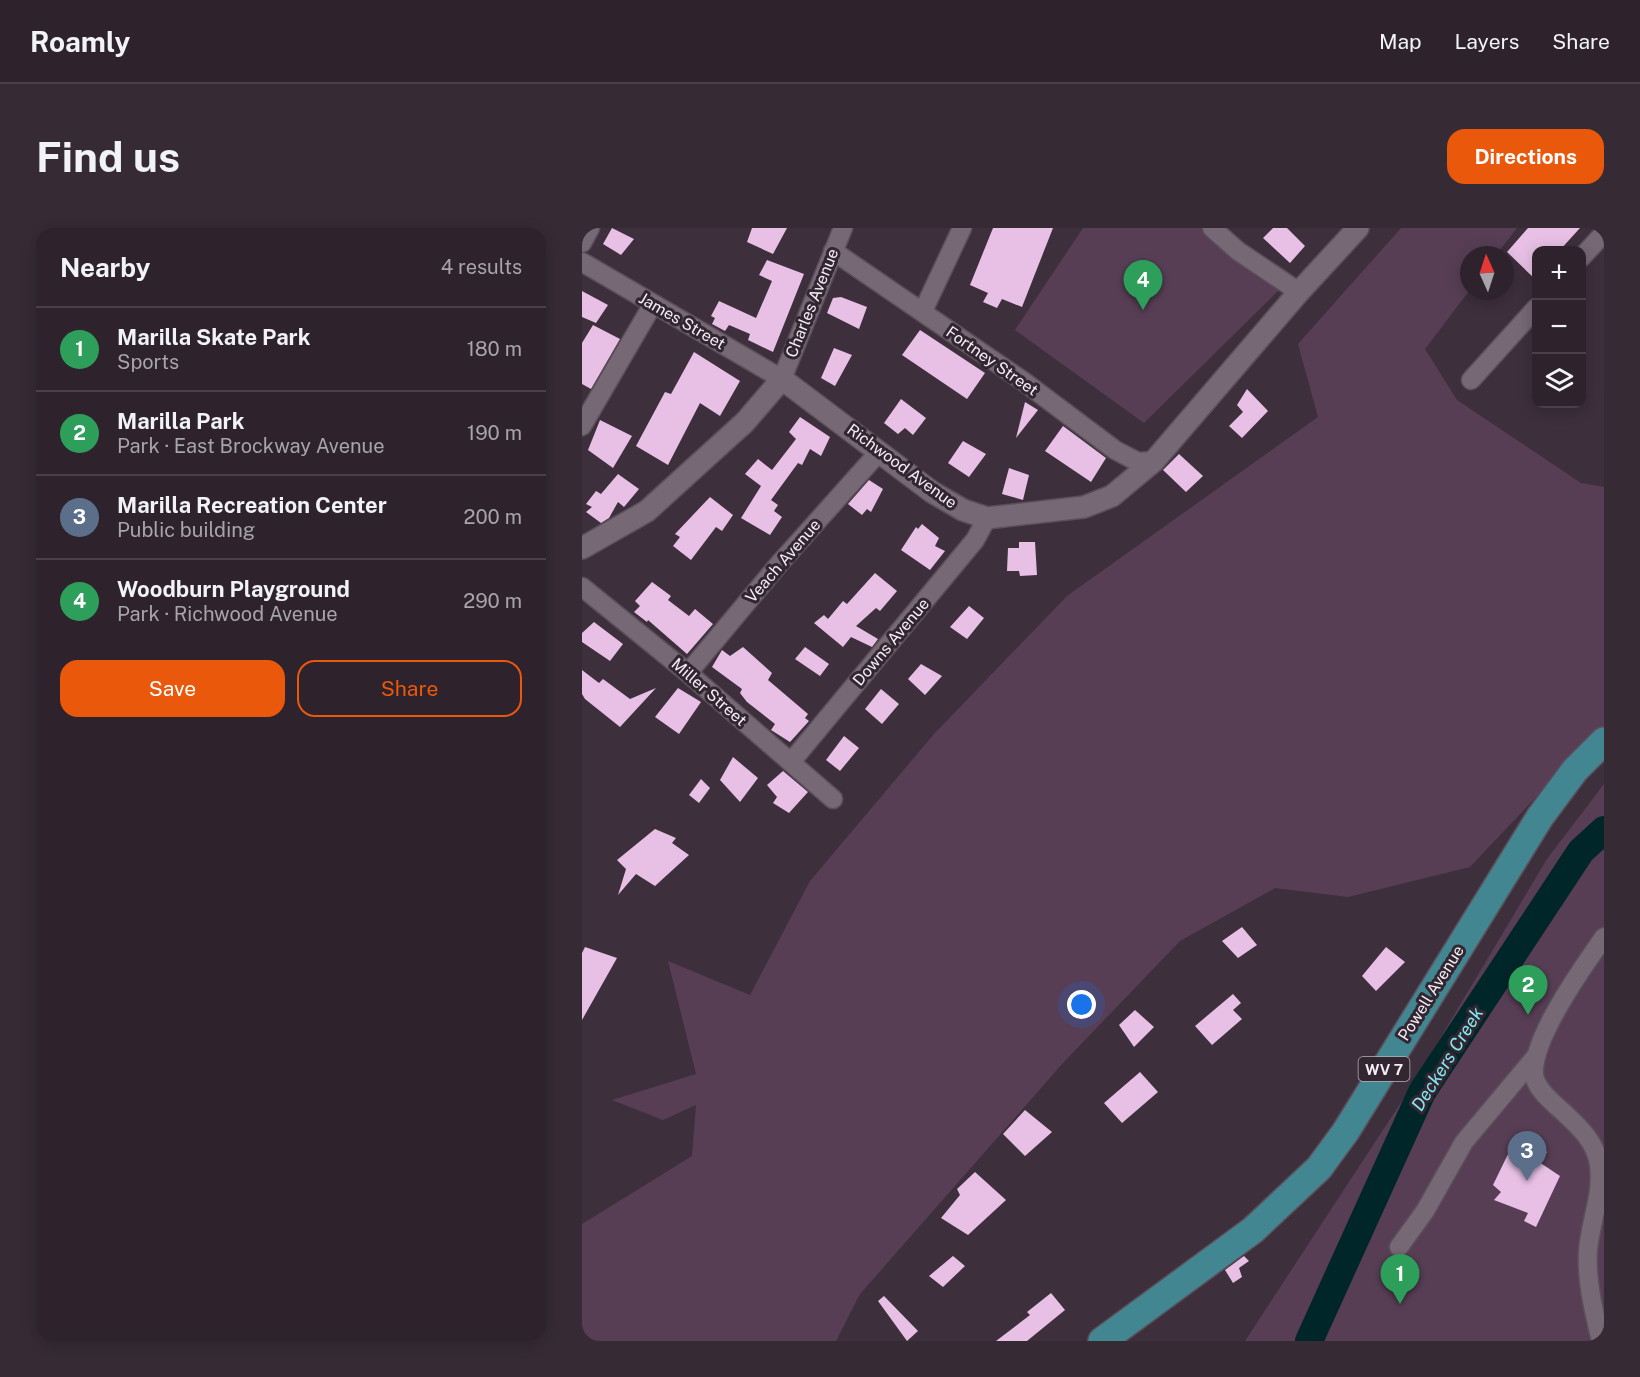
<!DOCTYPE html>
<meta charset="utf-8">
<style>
body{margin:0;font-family:"Public Sans",sans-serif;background:#362b35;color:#f1f3f6}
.controls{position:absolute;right:18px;top:18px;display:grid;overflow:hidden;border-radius:12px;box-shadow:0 3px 15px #0003}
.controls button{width:54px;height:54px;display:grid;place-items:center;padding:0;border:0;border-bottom:2px solid #494049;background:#2e232d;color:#f1f3f6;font:30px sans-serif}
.compass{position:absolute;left:878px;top:18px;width:54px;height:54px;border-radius:50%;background:#2e232d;box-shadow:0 3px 15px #0003;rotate:357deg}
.you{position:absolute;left:500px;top:777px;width:21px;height:21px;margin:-15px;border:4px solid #fff;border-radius:50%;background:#1a73e8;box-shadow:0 0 0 9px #1a73e833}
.badge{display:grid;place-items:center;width:39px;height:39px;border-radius:50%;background:#ea580c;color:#fff;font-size:20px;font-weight:700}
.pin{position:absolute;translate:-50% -50px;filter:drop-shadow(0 2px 3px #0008)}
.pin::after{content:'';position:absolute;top:32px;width:21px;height:18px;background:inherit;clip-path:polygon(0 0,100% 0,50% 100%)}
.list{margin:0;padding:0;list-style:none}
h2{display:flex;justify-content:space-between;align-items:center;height:78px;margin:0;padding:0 24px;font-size:26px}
h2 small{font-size:20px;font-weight:400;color:#a7a4aa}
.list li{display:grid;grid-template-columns:39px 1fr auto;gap:18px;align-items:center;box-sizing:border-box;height:84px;padding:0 24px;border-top:2px solid #494049}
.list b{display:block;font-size:22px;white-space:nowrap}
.list p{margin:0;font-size:20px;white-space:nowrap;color:#a7a4aa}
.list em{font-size:20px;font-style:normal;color:#a7a4aa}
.actions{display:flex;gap:12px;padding:18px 24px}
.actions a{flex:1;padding:14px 0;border:2px solid #ea580c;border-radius:18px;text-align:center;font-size:21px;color:#ea580c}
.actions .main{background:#ea580c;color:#fff}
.icon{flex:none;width:33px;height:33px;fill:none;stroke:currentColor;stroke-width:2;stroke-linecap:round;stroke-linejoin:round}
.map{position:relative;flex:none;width:1022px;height:1113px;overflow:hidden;border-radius:18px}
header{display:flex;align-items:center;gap:36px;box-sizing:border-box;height:84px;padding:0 30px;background:#2e232d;border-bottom:2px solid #494049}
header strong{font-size:28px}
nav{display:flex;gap:33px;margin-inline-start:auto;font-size:21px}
.intro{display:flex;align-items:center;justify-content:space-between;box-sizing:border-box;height:144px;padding:0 36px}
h1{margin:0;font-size:42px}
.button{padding:15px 27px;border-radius:18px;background:#ea580c;color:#fff;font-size:21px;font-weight:700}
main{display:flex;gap:36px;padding:0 36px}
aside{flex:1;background:#2e232d;border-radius:18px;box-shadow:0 3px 15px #0003}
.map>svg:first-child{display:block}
</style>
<header>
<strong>Roamly</strong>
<nav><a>Map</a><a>Layers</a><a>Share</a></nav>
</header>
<div class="intro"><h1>Find us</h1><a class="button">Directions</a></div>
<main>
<aside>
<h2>Nearby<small>4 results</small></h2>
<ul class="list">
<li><span class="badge" style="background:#2e9e5b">1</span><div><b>Marilla Skate Park</b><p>Sports</p></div><em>180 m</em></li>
<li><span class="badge" style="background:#2e9e5b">2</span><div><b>Marilla Park</b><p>Park · East Brockway Avenue</p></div><em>190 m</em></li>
<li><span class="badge" style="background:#5c6f8a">3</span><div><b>Marilla Recreation Center</b><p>Public building</p></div><em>200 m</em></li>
<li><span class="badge" style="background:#2e9e5b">4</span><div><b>Woodburn Playground</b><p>Park · Richwood Avenue</p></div><em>290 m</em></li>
</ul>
<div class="actions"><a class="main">Save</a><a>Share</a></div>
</aside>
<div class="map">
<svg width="1022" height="1113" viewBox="0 0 1022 1113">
<rect width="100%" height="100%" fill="#3d2f3c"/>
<path fill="#573e55" d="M501,0H620L697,62L562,195L433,102Z
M819,0H935L914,27H887V63L843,121L875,172L999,255L1022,259V497L888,639L766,669L693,660L598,713L481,835L278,1066L254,1113H0V996L110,928L114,877L81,892L30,872L114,846L86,733L168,767L228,653L352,506L485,368L736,189L716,116Z
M1022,556V1113H663L829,859L965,631Z"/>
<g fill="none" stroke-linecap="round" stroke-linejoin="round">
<path stroke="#012629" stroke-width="28" d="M727,1113L840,864L999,623L1022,602"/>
</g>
<path fill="#e8c0e6" d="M30,0L52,11L39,27L21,16Z
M170,0H205L191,26L165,14Z
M411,0H471L440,79L420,71L415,80L401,74L406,65L388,57Z
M691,0H705L723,18L708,35L681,10Z
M946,0H998L978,22H954V52L925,24Z
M185,32L222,46L191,124L166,112L168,106L147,97L143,103L130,96L133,90L129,88L137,73L174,90L190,53L177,47Z
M0,63L26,77L14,95L0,89Z
M259,69L285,79L277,101L245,85L251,70Z
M11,97L38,111L9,161L0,156V115Z
M338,102L403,145L385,171L320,127Z
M252,120L270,127L253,158L239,150Z
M112,124L158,153L138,188L118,175L86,237L54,218L83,164L89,166Z
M665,161L686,183L660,210L647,198L661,184L655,177Z
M319,171L344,190L331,207L323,200L316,206L302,195Z
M443,174L456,182L434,210Z
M218,189L248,209L239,228L228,221L220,237L216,235L189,272L196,277L192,283L200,289L188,307L159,290L179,258L163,246L176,231L190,242L214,211L207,204Z
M18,192L50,208L31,240L6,222Z
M481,198L524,230L509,254L463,223Z
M381,213L404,226L387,249L366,235Z
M597,226L621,248L604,264L581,242Z
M427,240L447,247L441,272L420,266Z
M36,246L57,261L42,279L36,274L27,290L19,295L4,284L10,279L4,276L14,263L19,266Z
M287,252L301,261L289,284L285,281L280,287L266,276Z
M128,269L151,287L140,303L134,299L109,332L91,318L98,309L93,306Z
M340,296L357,310L353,318L363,323L348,342L319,322L334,299L336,301Z
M437,314H453L455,347L438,348L437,343H425L426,320H437Z
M293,345L315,363L298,383L294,380L274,398L296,411L290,419L269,409L261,419L232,395L242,387L246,391L261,373L265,376Z
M70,354L89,368L86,372L107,388L113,381L131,396L105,426L66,392L65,394L52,384L58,378L53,373Z
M387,378L402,390L385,411L368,399Z
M12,394L41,416L28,433L0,414V405Z
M161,419L190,445L186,452L226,486L223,490L227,493L208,514L189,502L193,496L165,474L158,465L160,461L130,439L140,422L148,428Z
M223,419L247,436L238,448L213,431Z
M339,436L360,448L343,467L326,451Z
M0,442L17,455L21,451L48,471L74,460L38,499L3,471L0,466Z
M96,460L119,474L97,506L73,489Z
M299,461L317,476L300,496L283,481Z
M262,508L277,520L258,543L244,532Z
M151,529L176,550L158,574L138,552Z
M201,543L226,564L207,585L191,575L195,569L185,557Z
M119,551L128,560L117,575L107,567Z
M73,601L94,610L90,615L107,627L73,658L54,646L36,667L44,641L35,632Z
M660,699L675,717L656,730L640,713Z
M3,719L35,730L0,792V725Z
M804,719L823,734L794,763L780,748Z
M651,766L659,775L651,782L660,791L630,817L613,798Z
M553,782L572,799L552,819L537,797Z
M558,844L576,864L540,895L522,875Z
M443,882L470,904L443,928L421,906Z
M942,915L965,924L957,934L978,948L954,999L942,993L946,985L912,972L919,964L911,957L927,924L937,926Z
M393,944L424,972L386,1007L359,990L378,967L375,961Z
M371,1028L383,1038L361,1059L347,1048Z
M662,1028L667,1033L657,1040L660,1049L651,1055L643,1042Z
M469,1065L483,1082L445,1113H414L448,1087L445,1084Z
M302,1068L336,1103L325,1113L296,1073Z"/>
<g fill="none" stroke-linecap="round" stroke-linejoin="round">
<defs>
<path id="minor" d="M630,0L656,23L717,64
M0,15L8,0
M251,23L441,153L533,222L556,234L572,233
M999,30L1022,5
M0,34L200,151L261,0
M341,83L380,0
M889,152L954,80
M0,198L71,76
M0,359L106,445L251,571
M106,445L197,336L297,224
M209,534L393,312L405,290
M817,1019L843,983L882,914L954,828
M1019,1113C1012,1084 1004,1053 1006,1023C1008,994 1021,966 1017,937C1014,913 995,897 979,882C969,873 953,860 952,846C950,810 1001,739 1022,709"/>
<path id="tertiary" d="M0,320L65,283L163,194L200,151L350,264L381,282L405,290L502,279L530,268L572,233L717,64L776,0"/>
<path id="primary" d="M520,1113L671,1002L737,940L764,903L958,589L993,542L1022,513"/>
</defs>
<use href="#minor" stroke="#5a4f5a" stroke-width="21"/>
<use href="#tertiary" stroke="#5a4f5a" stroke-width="24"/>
<use href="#primary" stroke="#5a4f5a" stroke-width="30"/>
<use href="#minor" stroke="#766875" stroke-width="18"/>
<use href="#tertiary" stroke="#766875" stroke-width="21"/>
<use href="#primary" stroke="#428691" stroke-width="27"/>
</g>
<g text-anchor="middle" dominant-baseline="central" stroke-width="6" stroke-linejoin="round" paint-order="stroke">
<rect fill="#322631" stroke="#bab1ba" stroke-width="1.5" x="776.5" y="829" width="51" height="24" rx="4.5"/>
<g font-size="15" font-weight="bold" fill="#f5edf5">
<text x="802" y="841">WV 7</text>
</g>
<g font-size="16" fill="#f5edf5" stroke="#322631">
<text transform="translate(230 75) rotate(-68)">Charles Avenue</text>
<text transform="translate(100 93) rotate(30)">James Street</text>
<text transform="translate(410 133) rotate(35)">Fortney Street</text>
<text transform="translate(320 238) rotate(36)">Richwood Avenue</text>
<text transform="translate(201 333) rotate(-49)">Veach Avenue</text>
<text transform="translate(309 414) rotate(-50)">Downs Avenue</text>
<text transform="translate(127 464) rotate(41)">Miller Street</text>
<text transform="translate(849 765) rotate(-58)">Powell Avenue</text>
</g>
<g font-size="18" font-style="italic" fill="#82eaf3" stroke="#322631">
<text transform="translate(865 831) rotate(-58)">Deckers Creek</text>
</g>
</g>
</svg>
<div class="controls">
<button>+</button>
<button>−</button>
<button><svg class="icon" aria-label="layers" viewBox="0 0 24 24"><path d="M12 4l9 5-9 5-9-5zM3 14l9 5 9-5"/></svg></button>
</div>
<svg class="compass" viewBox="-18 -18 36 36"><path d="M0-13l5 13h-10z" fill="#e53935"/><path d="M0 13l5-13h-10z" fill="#a7a4aa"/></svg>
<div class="you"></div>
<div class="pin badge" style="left:818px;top:1076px;background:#2e9e5b">1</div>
<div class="pin badge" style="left:946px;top:787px;background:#2e9e5b">2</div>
<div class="pin badge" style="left:945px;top:953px;background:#5c6f8a">3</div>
<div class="pin badge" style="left:561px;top:82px;background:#2e9e5b">4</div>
</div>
</main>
